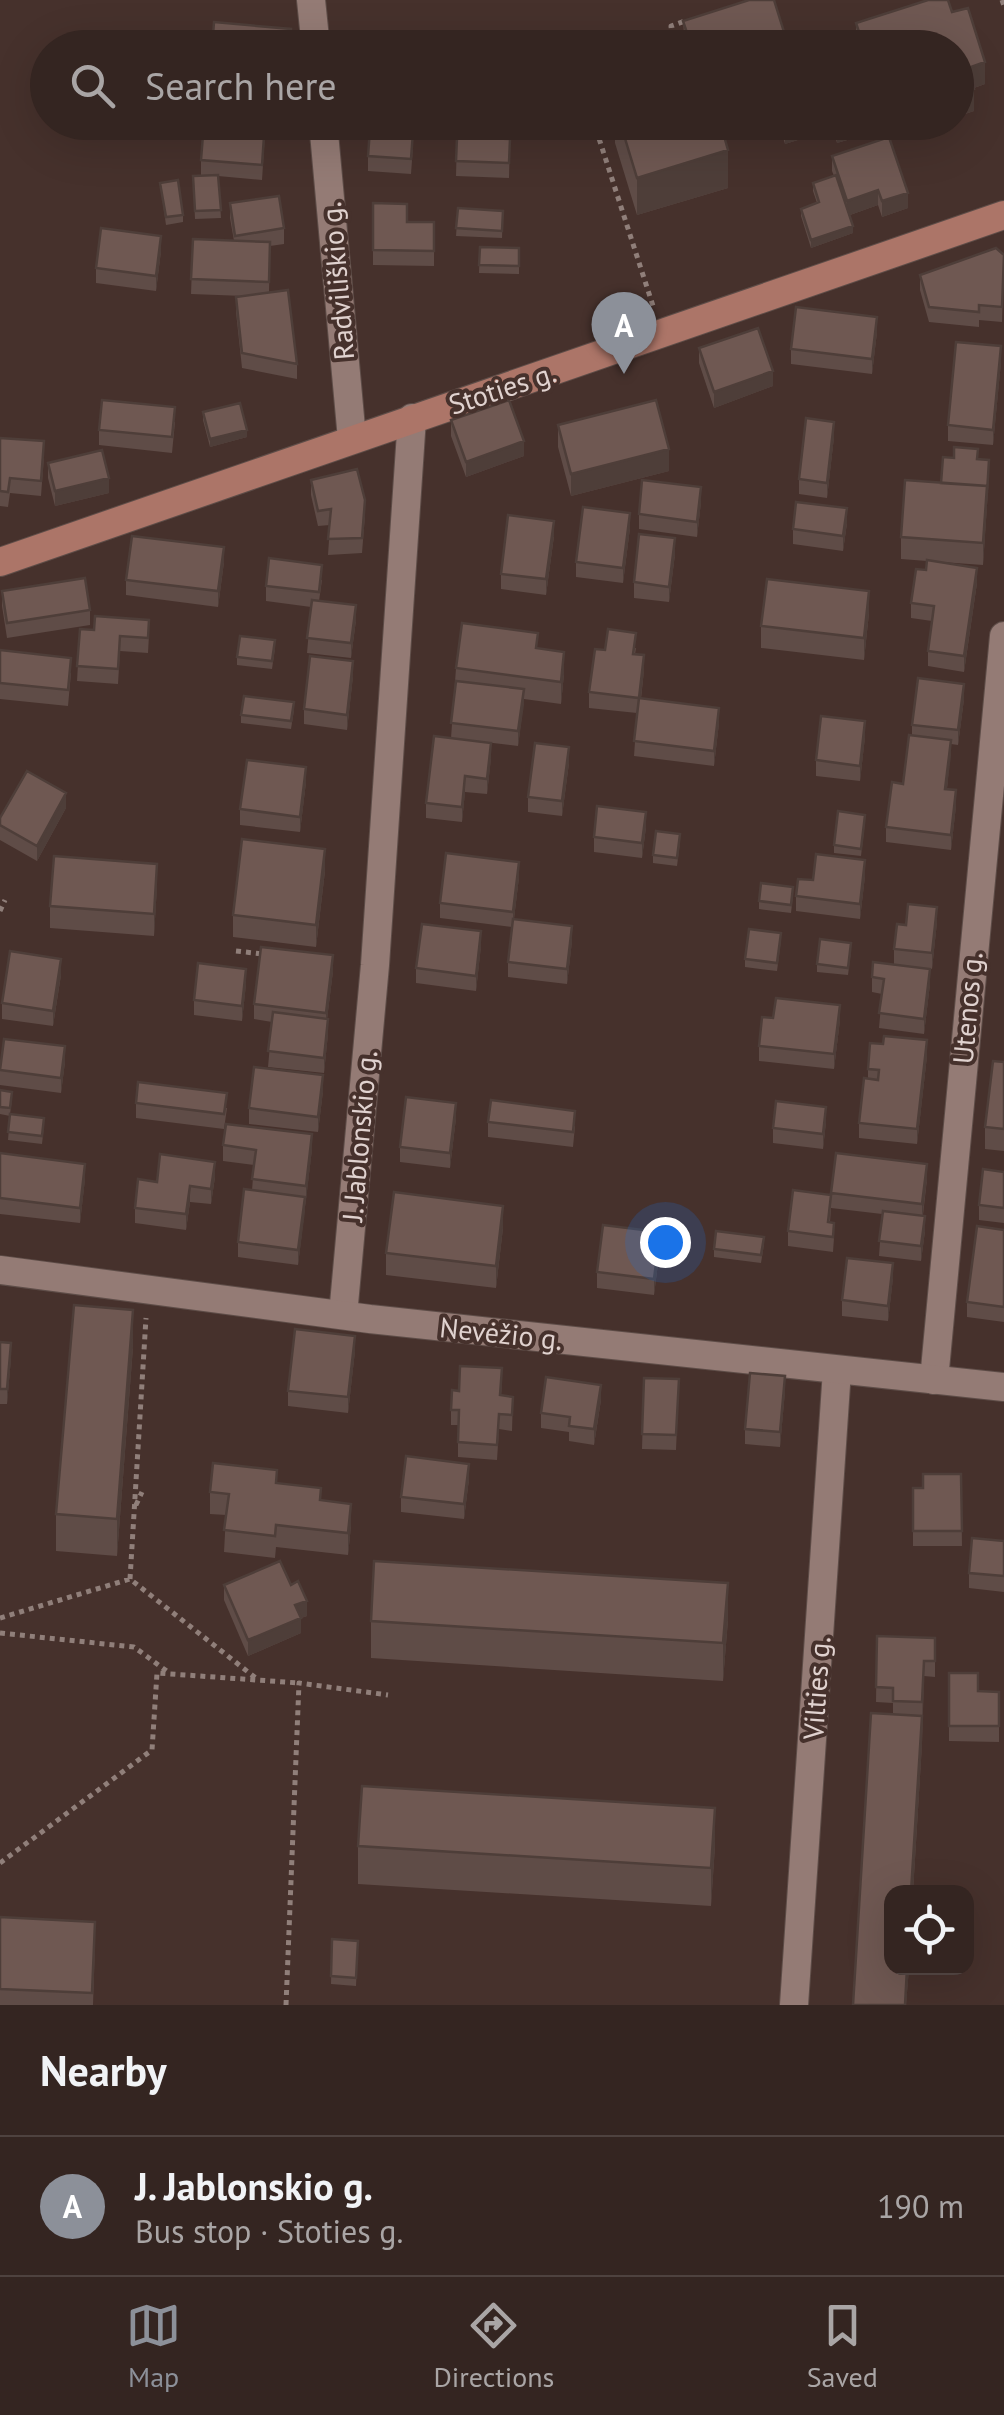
<!DOCTYPE html>
<meta charset="utf-8">
<style>
body{margin:0;font-family:"PT Sans",sans-serif;background:#3c2d2a;color:#f1f3f6}
.controls{position:absolute;right:30px;bottom:30px;display:grid;overflow:hidden;border-radius:20px;box-shadow:0 10px 40px #0002}
.controls button{width:90px;height:90px;display:grid;place-items:center;padding:0;border:0;border-bottom:2px solid #4e423f;background:#342521;color:#f1f3f6;font:50px sans-serif}
.you{position:absolute;left:665px;top:1242px;width:35px;height:35px;margin:-25px;border:8px solid #fff;border-radius:50%;background:#1a73e8;box-shadow:0 0 0 15px #1a73e833}
.badge{display:grid;place-items:center;width:65px;height:65px;border-radius:50%;background:#8c9099;color:#fff;font-size:32px;font-weight:700}
.pin{position:absolute;translate:-50% -82px;filter:drop-shadow(0 2px 5px #0008)}
.pin::after{content:'';position:absolute;top:52px;width:35px;height:30px;background:inherit;clip-path:polygon(0 0,100% 0,50% 100%)}
.list{margin:0;padding:0;list-style:none}
h2{display:flex;justify-content:space-between;align-items:center;height:130px;margin:0;padding:0 40px;font-size:42px}
h2 small{font-size:32px;font-weight:400;color:#a9a5a5}
.list li{display:grid;grid-template-columns:65px 1fr auto;gap:30px;align-items:center;box-sizing:border-box;height:140px;padding:0 40px;border-top:2px solid #4e423f}
.list b{display:block;font-size:38px;white-space:nowrap}
.list p{margin:0;font-size:32px;white-space:nowrap;color:#a9a5a5}
.list em{font-size:32px;font-style:normal;color:#a9a5a5}
.icon{flex:none;width:55px;height:55px;fill:none;stroke:currentColor;stroke-width:2;stroke-linecap:round;stroke-linejoin:round}
.map{position:relative;flex:none;width:1004px;height:2005px;overflow:hidden}
.search{position:absolute;background:#342521;box-shadow:0 10px 40px #0002;left:30px;right:30px;top:30px;height:110px;display:flex;align-items:center;gap:25px;box-sizing:border-box;padding:0 35px;border-radius:55px;color:#a9a5a5;font-size:38px}
.sheet{height:270px;background:#342521}
nav{display:flex;justify-content:space-around;align-items:center;box-sizing:border-box;height:140px;border-top:2px solid #4e423f;background:#342521;font-size:28px;color:#a9a5a5}
nav a{display:grid;justify-items:center;gap:5px}
nav .on{color:#8c9099}
.map>svg:first-child{display:block}
</style>
<div class="map">
<svg width="1004" height="2005" viewBox="0 0 1004 2005">
<rect width="100%" height="100%" fill="#46312c"/>
<g fill="none" stroke-linecap="round" stroke-linejoin="round">
<defs>
<path id="minor" d="M311,0L316,48
M323,122L352,439
M343,1315L375,965L412,418
M934,1380L1004,636
M794,2005L837,1370"/>
<path id="tertiary" d="M0,1270L370,1319L1004,1387"/>
<path id="secondary" d="M0,562L1004,215"/>
</defs>
<use href="#minor" stroke="#5e4d48" stroke-width="30"/>
<use href="#tertiary" stroke="#5e4d48" stroke-width="30"/>
<use href="#secondary" stroke="#5e4d48" stroke-width="30"/>
<path stroke="#907f7a" stroke-width="5" stroke-dasharray="5 5" stroke-linecap="butt" d="M1002,0L1004,6
M673,48L671,26L685,21
M597,122L594,123L653,306
M0,911L5,900
M236,951L263,954
M136,1505L142,1492
M130,1579L146,1318
M0,1618L130,1579L257,1679
M0,1633L134,1647L168,1672
M0,1863L152,1750L157,1673L299,1683
M286,2005L299,1683L388,1695"/>
<use href="#minor" stroke="#947b75" stroke-width="28"/>
<use href="#tertiary" stroke="#947b75" stroke-width="28"/>
<use href="#secondary" stroke="#ac7568" stroke-width="28"/>
</g>
<path fill="#5f4c47" d="M952,12L985,84L974,88V111L956,117V48L856,46V23Z
M683,21L789,48H685Z
M378,122H439V125H378Z
M615,122H720L728,188L637,215L615,143Z
M778,122H871V133L837,143L833,129L785,144Z
M265,134L262,180L218,176L221,218L195,219L193,176L201,175V160Z
M457,137L510,139L509,178L456,176Z
M413,147L411,174L368,171V156Z
M832,156L908,208L882,217L878,205L850,215L853,233L811,248L801,216V209L817,203L813,191V183L834,176L832,171Z
M160,183L183,215V222L166,225Z
M230,203L284,228V244L270,246L269,293L297,364V379L242,368L236,312V297L244,296L191,294L193,239L234,241L230,218Z
M373,203L407,222H434V266L373,265Z
M458,208L503,211L502,238L456,236Z
M480,247L519,248V274L479,273Z
M161,251L156,291L96,283V268Z
M1004,255L1002,322L979,320V327L929,322L920,290V275Z
M877,332L872,374L791,364V349Z
M699,348L773,386L714,408L699,363Z
M1001,362L993,445L948,441V425Z
M203,412L247,437L210,447L203,420Z
M451,420L524,456L466,477L451,436Z
M175,422L172,453L99,445V430Z
M558,425L669,471L571,496L558,447Z
M834,437L827,498L799,494V479Z
M0,438L44,456L41,496L10,493L8,507L0,506Z
M978,460L989,476L983,565L928,561L977,583L964,672L928,666V651L932,621L911,618V603L926,570L927,561L901,559V537L941,483Z
M48,463L109,493L55,506L48,478Z
M311,480L365,515L362,553L328,555L330,525L318,526L311,495Z
M701,502L697,537L639,529V514Z
M847,523L843,551L793,544V529Z
M630,528L623,583L576,577V562Z
M554,536L546,595L501,589V574Z
M675,554L669,602L634,598V582Z
M224,562L218,607L126,595V580Z
M322,580L319,601L356,620L351,658L307,653L311,607L266,601V586Z
M2,591L90,610V625L7,638L2,606Z
M869,613L864,660L761,648V626Z
M80,629L149,635L148,653L120,651L118,684L77,681Z
M275,648L272,669L237,665V657Z
M538,648L564,674L561,704L524,699L518,746L451,738L456,668Z
M636,648L635,654L644,670L641,699L719,723L714,766L634,756L637,713L589,708V692L605,650Z
M0,650L71,673L68,706L0,699Z
M353,676L347,730L304,724V709Z
M964,699L958,745L951,744L947,789L956,806L951,850L886,842V827L903,784L912,736V725Z
M294,710L291,729L241,723V715Z
M865,737L860,781L816,776V760Z
M491,758L487,794L465,792L462,822L426,818V803Z
M569,763L562,816L528,812V797Z
M306,782L300,832L240,825V809Z
M66,808L37,861L0,840V818Z
M865,822L861,856L834,853V845Z
M646,827L642,858L594,852V837Z
M680,842L677,866L653,863V855Z
M325,871L316,947L233,937V915Z
M865,876L860,919L796,911V896L813,880Z
M519,877L514,919L572,941L567,984L508,977V962L512,927L440,918V903Z
M157,886L154,936L50,928V906Z
M793,895L791,913L759,909V901Z
M937,922L932,969L894,964V949L906,925Z
M781,940L777,971L745,967V959Z
M481,946L476,991L416,983V968Z
M851,951L848,975L817,972V964Z
M333,971L327,1019L328,1034L324,1073L268,1067L272,1022L254,1019V1004Z
M61,975L53,1026L2,1019V1003Z
M872,977L930,984L924,1034L879,1028L882,994L872,992Z
M246,984L242,1021L194,1015V1000Z
M840,1020L834,1069L759,1061V1046Z
M883,1044L927,1056L917,1144L859,1138V1123L868,1079V1069Z
M65,1062L61,1093L0,1085V1070Z
M1004,1062V1151L985,1149V1127Z
M0,1090L12,1100L10,1114L44,1126L42,1144L8,1140L10,1116L0,1114Z
M323,1091L318,1132L249,1124V1108Z
M136,1103L227,1108L224,1129L136,1118Z
M456,1118L450,1168L400,1162V1147Z
M488,1122L575,1126L573,1147L488,1137Z
M826,1122L823,1149L773,1143V1128Z
M223,1145L312,1149L298,1265L238,1257V1242L252,1190L254,1165L223,1161Z
M0,1153L85,1179L80,1223L0,1214Z
M836,1153L927,1179L923,1215L925,1231L921,1261L879,1256L882,1214L831,1208L830,1222L834,1238L833,1252L788,1246V1231L831,1195Z
M1004,1172V1223L979,1220V1205Z
M215,1177L211,1204L190,1202L186,1230L135,1223V1208L157,1182Z
M503,1228L496,1288L386,1275V1253Z
M1004,1230V1322L967,1317V1302Z
M764,1244L761,1263L714,1257V1249Z
M660,1248L654,1295L597,1288V1272Z
M893,1278L888,1321L842,1316V1300Z
M0,1342L11,1358L7,1404H0Z
M133,1347L117,1556L56,1551V1514Z
M355,1351L348,1413L288,1406V1391Z
M644,1378L679,1379L676,1450L642,1449Z
M502,1383L501,1396L513,1397L512,1431L499,1429L497,1460L458,1457V1425H451V1410L459,1391Z
M785,1391L780,1447L745,1444V1429Z
M601,1400L594,1445L569,1441V1432L541,1428V1413Z
M961,1474L962,1546H913V1488H923Z
M469,1479L464,1519L401,1512V1497Z
M277,1483L321,1501L351,1526L348,1555L276,1547L275,1558L224,1552L226,1515L210,1514V1492Z
M1004,1541V1592L969,1588V1573Z
M224,1585H291L307,1616L301,1618V1633L248,1656L224,1600Z
M728,1620L723,1681L371,1658V1621Z
M877,1636L935,1638V1677L924,1676L922,1744L913,1892H892V1968H909L906,2005H853L893,1714V1703L876,1702Z
M949,1673L978,1691L999,1692V1742L949,1741Z
M358,1846H715L711,1906L358,1884Z
M0,1917L95,1944L93,2005H0Z
M332,1939L358,1941L356,1986L331,1984Z"/>
<path fill="#4e3e39" d="M985,62V84L968,90V68Z
M974,89V111L956,117V95Z
M785,122H833V129L785,144Z
M837,122H871V133L837,143Z
M896,122H939L896,136Z
M728,150V188L637,215V178Z
M878,190V205L847,216V201Z
M908,193V208L882,217V201Z
M853,226V233L811,248V240Z
M161,236V251L156,291V276Z
M877,317V332L872,374V359Z
M1001,346V362L993,445V430Z
M773,371V386L714,408V392Z
M834,422V437L827,498V483Z
M247,430V437L210,447V439Z
M524,441V456L466,477V462Z
M669,449V471L571,496V474Z
M989,460V476L983,565V543Z
M109,478V493L55,506V491Z
M701,487V502L697,537V522Z
M847,508V523L843,551V536Z
M630,513V528L623,583V568Z
M554,521V536L546,595V579Z
M675,538V554L669,602V587Z
M224,547V562L218,607V591Z
M977,568V583L964,672V656Z
M869,591V613L864,660V638Z
M356,605V620L351,658V643Z
M564,652V674L561,704V682Z
M644,655V670L639,714V698Z
M353,661V676L347,730V715Z
M964,684V699L958,745V730Z
M524,689V705L518,746V731Z
M719,708V723L714,766V751Z
M865,721V737L860,781V766Z
M951,740V756L945,804V789Z
M491,743V758L487,794V779Z
M569,747V763L562,816V801Z
M306,767V782L300,832V817Z
M465,776V792L462,822V807Z
M956,790V806L951,850V835Z
M66,793V808L37,861V846Z
M646,812V827L642,858V843Z
M325,849V871L316,947V925Z
M865,860V876L860,919V904Z
M519,862V877L513,927V912Z
M157,864V886L154,936V914Z
M937,907V922L932,969V953Z
M572,926V941L567,984V969Z
M481,931V946L476,991V976Z
M333,955V971L326,1028V1013Z
M61,959V975L53,1026V1011Z
M246,969V984L242,1021V1006Z
M930,969V984L924,1034V1019Z
M840,1005V1020L834,1069V1054Z
M328,1019V1034L324,1073V1058Z
M927,1040V1056L917,1144V1129Z
M65,1046V1062L61,1093V1078Z
M323,1075V1091L318,1132V1117Z
M456,1103V1118L450,1168V1153Z
M826,1107V1122L823,1149V1134Z
M312,1134V1149L306,1201V1186Z
M215,1162V1177L211,1204V1189Z
M85,1164V1179L80,1223V1208Z
M927,1164V1179L922,1219V1204Z
M190,1186V1202L186,1230V1214Z
M305,1197V1212L298,1265V1250Z
M503,1206V1228L496,1288V1266Z
M925,1216V1231L921,1261V1246Z
M660,1232V1248L654,1295V1279Z
M893,1263V1278L888,1321V1306Z
M133,1310V1347L117,1556V1519Z
M355,1336V1351L348,1413V1397Z
M11,1343V1358L7,1404V1389Z
M785,1376V1391L780,1447V1432Z
M601,1385V1400L594,1445V1429Z
M469,1464V1479L464,1519V1504Z
M351,1504V1526L348,1555V1533Z
M728,1583V1620L723,1681V1643Z
M307,1601V1616L301,1618V1633L248,1656V1640L295,1605Z
M924,1661L922,1744L913,1892H911L922,1716Z
M715,1808V1846L711,1906V1868Z
M907,1968H909L906,2005H905Z"/>
<path fill="#6f5852" stroke="#4e3e39" stroke-width="2.5" d="M749,0H774L789,48H692L683,21Z
M928,0H948L952,12L968,8L985,62L968,68L974,89L956,95V48H851L863,44L856,23Z
M214,22L291,29L289,48H212Z
M846,34L851,48H802Z
M378,47H480L479,48Z
M204,122H265L262,165L201,160Z
M620,122H720L728,150L637,178Z
M370,129L413,132L411,159L368,156Z
M457,137L510,139L509,163L456,161Z
M889,137L908,193L882,201L878,190L847,201L832,156Z
M218,175L221,210L195,211L193,176Z
M836,175L853,226L811,240L801,209L819,202L813,183Z
M178,180L183,215L166,217L160,183Z
M279,196L284,228L235,236L230,203Z
M373,203L407,204V222H434V251L373,250Z
M458,208L503,211L502,231L456,228Z
M101,228L161,236L156,276L96,268Z
M193,239L270,242L269,282L191,279Z
M480,247L519,248V266L479,265Z
M996,248L1004,255L1002,307L979,305V312L929,307L920,275Z
M288,290L297,364L242,353L236,297Z
M796,307L877,317L872,359L791,349Z
M758,328L773,371L714,392L699,348Z
M956,342L1001,346L993,430L948,425Z
M102,400L175,407L172,437L99,430Z
M509,400L524,441L466,462L451,420Z
M656,400L669,449L571,474L558,425Z
M240,403L247,430L210,439L203,412Z
M806,418L834,422L827,483L799,479Z
M0,438L44,441L41,481L10,478L8,492L0,491Z
M954,447L978,449L977,459L989,460L987,493V486L941,483L943,457L954,458Z
M102,450L109,478L55,491L48,463Z
M357,469L365,500L362,538L328,539L331,509L318,511L311,480Z
M642,480L701,487L697,522L639,514Z
M905,480L987,486L983,543L901,537Z
M796,502L847,508L843,536L793,529Z
M583,507L630,513L623,568L576,562Z
M508,515L554,521L546,579L501,574Z
M639,534L675,538L669,587L634,582Z
M132,536L224,547L218,591L126,580Z
M269,558L322,565L319,592L266,586Z
M927,560L977,568L964,656L928,651L934,606L911,603L916,569L926,570Z
M85,578L90,610L7,623L2,591Z
M767,579L869,591L864,638L761,626Z
M312,600L356,605L351,643L307,638Z
M95,616L149,620L148,638L120,636L118,669L77,666L80,629L94,630Z
M462,623L538,633L536,648L564,652L561,682L456,668Z
M608,629L636,633L633,654L644,655L639,698L589,692L595,649L605,650Z
M240,636L275,640L272,661L237,657Z
M0,650L71,658L68,690L0,683Z
M310,656L353,661L347,715L304,709Z
M918,678L964,684L958,730L912,725Z
M456,681L524,689L518,731L451,723Z
M244,696L294,702L291,721L241,715Z
M639,698L719,708L714,751L634,741Z
M821,716L865,721L860,766L816,760Z
M909,735L951,740L945,789L956,790L951,835L886,827L892,782L903,784Z
M434,736L491,743L487,779L465,776L462,807L426,803Z
M535,743L569,747L562,801L528,797Z
M247,760L306,767L300,817L240,809Z
M27,771L66,793L37,846L0,825V818Z
M597,806L646,812L642,843L594,837Z
M838,811L865,815L861,849L834,845Z
M656,831L680,834L677,858L653,855Z
M242,839L325,849L316,925L233,915Z
M446,853L519,862L513,912L440,903Z
M816,854L865,860L860,904L796,896L798,879L813,880Z
M54,856L157,864L154,914L50,906Z
M761,883L793,887L791,905L759,901Z
M908,904L937,907L932,953L894,949L897,924L906,925Z
M513,919L572,926L567,969L508,962Z
M422,924L481,931L476,976L416,968Z
M749,929L781,933L777,963L745,959Z
M820,939L851,943L848,968L817,964Z
M261,947L333,955L326,1013L254,1004Z
M10,951L61,959L53,1011L2,1003Z
M873,962L930,969L924,1019L879,1013L884,979L872,977Z
M198,963L246,969L242,1006L194,1000Z
M776,998L840,1005L834,1054L759,1046L762,1017L773,1018Z
M273,1012L328,1019L324,1058L268,1051Z
M884,1036L927,1040L917,1129L859,1123L864,1078L878,1080L879,1070L868,1069L870,1043L883,1044Z
M4,1039L65,1046L61,1078L0,1070Z
M993,1061L1004,1062V1129L985,1127Z
M254,1067L323,1075L318,1117L249,1108Z
M138,1082L227,1093L224,1114L136,1103Z
M0,1090L12,1092L10,1108L0,1107Z
M406,1097L456,1103L450,1153L400,1147Z
M491,1100L575,1111L573,1132L488,1122Z
M776,1101L826,1107L823,1134L773,1128Z
M10,1114L44,1118L42,1136L8,1132Z
M226,1124L312,1134L306,1186L252,1179L256,1150L223,1145Z
M0,1153L85,1164L80,1208L0,1198Z
M836,1153L927,1164L922,1204L831,1193Z
M160,1154L215,1162L211,1189L190,1186L186,1214L135,1208L138,1179L157,1182Z
M983,1169L1004,1172V1208L979,1205Z
M244,1189L305,1197L298,1250L238,1242Z
M793,1190L831,1195L828,1222L834,1223L833,1237L788,1231Z
M394,1192L503,1206L496,1266L386,1253Z
M883,1211L925,1216L921,1246L879,1241Z
M603,1225L660,1232L654,1279L597,1272Z
M977,1226L1004,1230V1307L967,1302Z
M716,1231L764,1237L761,1255L714,1249Z
M847,1258L893,1263L888,1306L842,1300Z
M74,1305L133,1310L117,1519L56,1514Z
M295,1329L355,1336L348,1397L288,1391Z
M0,1342L11,1343L7,1389H0Z
M460,1366L502,1368L500,1395L513,1397L512,1415L499,1414L497,1445L458,1442L459,1410H451L452,1390L459,1391Z
M750,1373L785,1376L780,1432L745,1429Z
M546,1377L601,1385L594,1429L569,1426L570,1417L541,1413Z
M644,1378L679,1379L676,1435L642,1434Z
M406,1456L469,1464L464,1504L401,1497Z
M213,1463L277,1470L276,1483L321,1488L320,1500L351,1504L348,1533L276,1525L275,1536L224,1530L229,1494L210,1492Z
M923,1474H961L962,1531H913V1488H923Z
M972,1538L1004,1541V1576L969,1573Z
M280,1561L291,1585L298,1581L307,1601L295,1605L301,1618L248,1640L224,1585Z
M374,1561L728,1583L723,1643L371,1621Z
M877,1636L935,1638V1661H924L922,1702L893,1701V1688L876,1687Z
M949,1673H978V1691L999,1692V1726H949Z
M871,1713L922,1716L911,1892H892V1968H907L905,2005H853Z
M362,1786L715,1808L711,1868L358,1846Z
M0,1917L95,1922L92,1993L0,1989Z
M332,1939L358,1941L356,1978L331,1976Z"/>
<g text-anchor="middle" dominant-baseline="central" stroke-width="8" stroke-linejoin="round" paint-order="stroke">
<g font-size="28" fill="#e0d2cf" stroke="#46312c">
<text transform="translate(337 281) rotate(-95)">Radviliškio g.</text>
<text transform="translate(502 388) rotate(-18)">Stoties g.</text>
<text transform="translate(967 1008) rotate(-85)">Utenos g.</text>
<text transform="translate(359 1136) rotate(-85)">J. Jablonskio g.</text>
<text transform="translate(501 1333) rotate(6)">Nevėžio g.</text>
<text transform="translate(816 1688) rotate(-86)">Vilties g.</text>
</g>
</g>
</svg>
<div class="controls">
<button><svg class="icon" aria-label="locate" viewBox="0 0 24 24"><circle cx="12" cy="12" r="6"/><path d="M12 2v4M12 18v4M2 12h4M18 12h4"/></svg></button>
</div>
<div class="you"></div>
<div class="pin badge" style="left:624px;top:374px">A</div>
<div class="search"><svg class="icon" aria-label="search" viewBox="0 0 24 24"><circle cx="10" cy="10" r="6"/><path d="M15 15l6 6"/></svg>Search here</div>
</div>
<section class="sheet">
<h2>Nearby<small></small></h2>
<ul class="list">
<li><span class="badge">A</span><div><b>J. Jablonskio g.</b><p>Bus stop · Stoties g.</p></div><em>190 m</em></li>
</ul>
</section>
<nav>
<a class="on"><svg class="icon" aria-label="map" viewBox="0 0 24 24"><path d="M3 6l6-2 6 2 6-2v14l-6 2-6-2-6 2zM9 4v14M15 6v14"/></svg>Map</a>
<a><svg class="icon" aria-label="directions" viewBox="0 0 24 24"><path d="M12 3l9 9-9 9-9-9zM9 14v-3h6M13 9l2 2-2 2"/></svg>Directions</a>
<a><svg class="icon" aria-label="saved" viewBox="0 0 24 24"><path d="M7 4h10v16l-5-4-5 4z"/></svg>Saved</a>
</nav>
